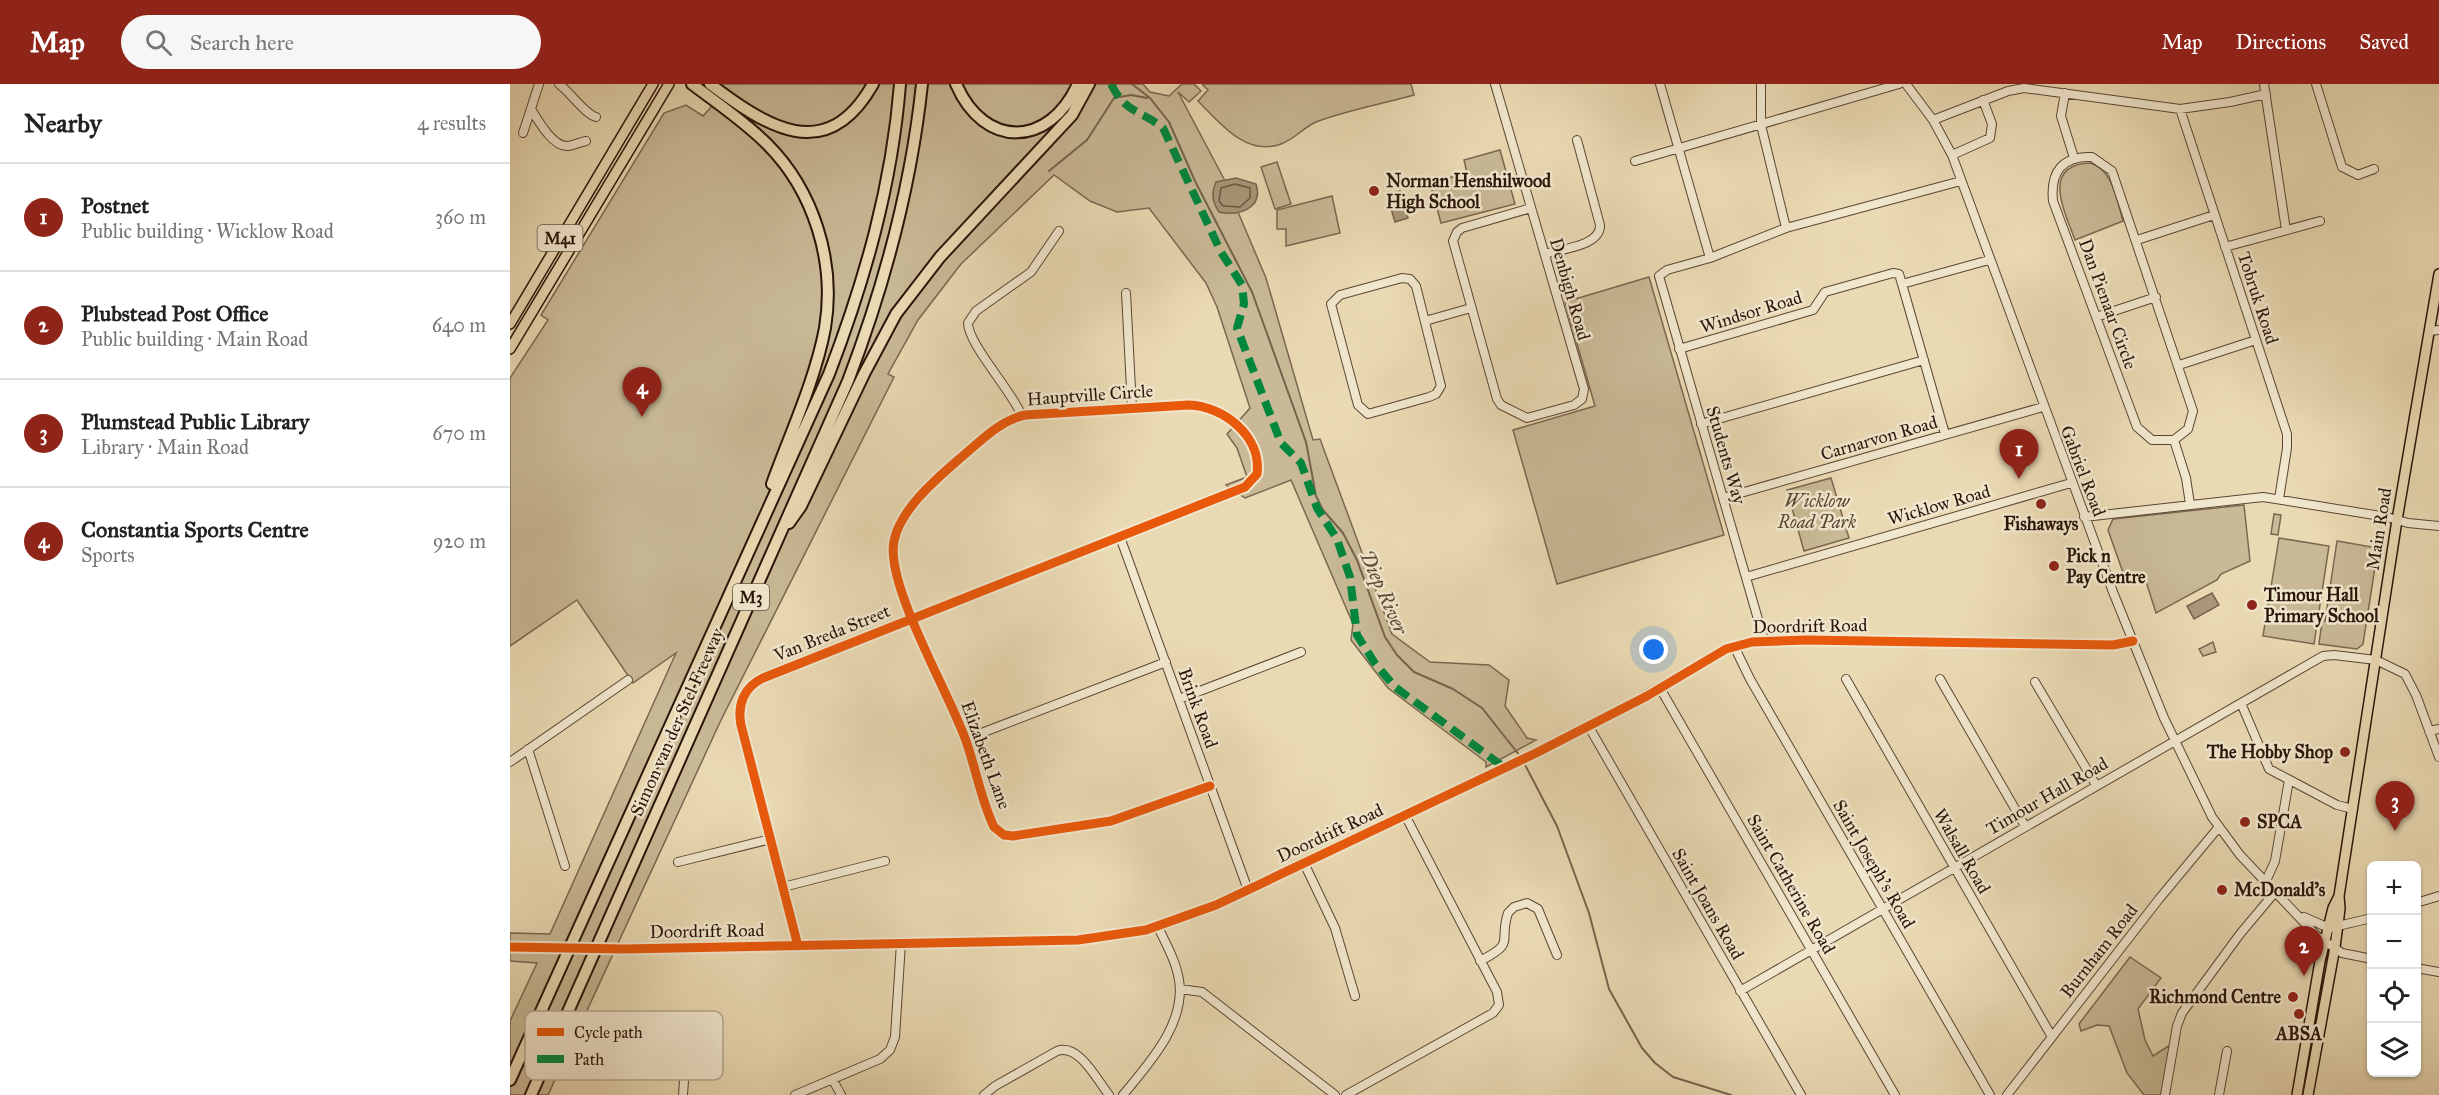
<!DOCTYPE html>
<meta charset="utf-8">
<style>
body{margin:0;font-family:"IM FELL Great Primer",serif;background:#f6f6f6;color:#222}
.controls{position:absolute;right:18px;bottom:18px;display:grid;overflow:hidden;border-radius:9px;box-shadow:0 2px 4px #0004}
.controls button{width:54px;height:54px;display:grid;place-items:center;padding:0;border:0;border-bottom:2px solid #e0e0e0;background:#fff;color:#222;font:30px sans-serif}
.you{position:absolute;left:1144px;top:566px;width:21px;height:21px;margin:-15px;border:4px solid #fff;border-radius:50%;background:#1a73e8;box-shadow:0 0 0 9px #1a73e833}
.badge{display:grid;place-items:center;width:39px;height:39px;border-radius:50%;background:#8f2418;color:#fff;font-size:20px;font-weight:700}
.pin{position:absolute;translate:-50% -50px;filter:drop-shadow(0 2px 3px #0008)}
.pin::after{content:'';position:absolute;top:32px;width:21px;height:18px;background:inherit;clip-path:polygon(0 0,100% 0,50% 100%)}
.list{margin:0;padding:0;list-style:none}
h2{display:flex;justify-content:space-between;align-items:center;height:78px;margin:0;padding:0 24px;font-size:26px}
h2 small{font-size:20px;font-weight:400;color:#767676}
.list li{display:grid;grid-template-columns:39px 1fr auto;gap:18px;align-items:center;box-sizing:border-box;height:108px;padding:0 24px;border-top:2px solid #e0e0e0}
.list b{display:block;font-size:22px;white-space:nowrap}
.list p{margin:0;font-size:20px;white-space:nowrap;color:#767676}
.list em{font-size:20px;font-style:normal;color:#767676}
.icon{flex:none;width:33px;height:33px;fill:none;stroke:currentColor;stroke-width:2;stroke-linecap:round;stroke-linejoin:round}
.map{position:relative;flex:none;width:1929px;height:1011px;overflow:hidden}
header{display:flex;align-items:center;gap:36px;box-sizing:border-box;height:84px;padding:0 30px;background:#8f2418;color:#fff}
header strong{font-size:28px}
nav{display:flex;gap:33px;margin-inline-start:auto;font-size:21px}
.search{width:420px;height:54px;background:#f6f6f6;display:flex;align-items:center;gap:15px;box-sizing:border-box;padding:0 21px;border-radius:33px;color:#767676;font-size:22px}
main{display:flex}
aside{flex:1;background:#fff}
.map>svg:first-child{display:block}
</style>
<header>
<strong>Map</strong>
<div class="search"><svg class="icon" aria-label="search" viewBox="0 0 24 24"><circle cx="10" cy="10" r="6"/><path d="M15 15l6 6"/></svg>Search here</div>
<nav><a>Map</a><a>Directions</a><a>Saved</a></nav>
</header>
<main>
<aside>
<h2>Nearby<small>4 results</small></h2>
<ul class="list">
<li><span class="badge">1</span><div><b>Postnet</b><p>Public building · Wicklow Road</p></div><em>360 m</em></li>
<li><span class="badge">2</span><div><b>Plubstead Post Office</b><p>Public building · Main Road</p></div><em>640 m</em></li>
<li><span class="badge">3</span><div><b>Plumstead Public Library</b><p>Library · Main Road</p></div><em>670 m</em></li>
<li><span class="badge">4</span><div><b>Constantia Sports Centre</b><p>Sports</p></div><em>920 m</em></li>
</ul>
</aside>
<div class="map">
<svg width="1929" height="1011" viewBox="0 0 1929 1011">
<rect width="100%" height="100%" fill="#eadab3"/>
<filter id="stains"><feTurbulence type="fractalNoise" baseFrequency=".00333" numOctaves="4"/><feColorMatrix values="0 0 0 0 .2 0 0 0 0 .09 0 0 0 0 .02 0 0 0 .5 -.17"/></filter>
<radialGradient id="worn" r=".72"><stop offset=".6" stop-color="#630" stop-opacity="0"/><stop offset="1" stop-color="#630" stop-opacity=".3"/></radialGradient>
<path fill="#c9b996" stroke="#7a6750" stroke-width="1.5" d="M205,0H633L640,8L659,12L672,0H684L691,7L679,18L668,8L714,95L756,194L803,356L810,355L882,550L920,578L979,581L999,596L995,622L1017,654L1026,656L976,683V678L878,604L841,556L843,540L781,396L735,414L716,401L737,393L727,364L717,350L740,324L707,223L696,199L639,124L607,128L580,117L544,91L451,180L408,236L378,290L384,293L211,636L38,1011H0V937L27,879L0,877V849L40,850L166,569L123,599L67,516L0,562V294L38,236L31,231L154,29L176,21L193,32L213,10Z
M692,0H901L904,11C872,20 837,26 806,38C794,43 785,55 771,60C736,73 710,39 688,17L698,6Z
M990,66L1005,120L931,139L920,99L957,89L954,76Z
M767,78L781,120L765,125L751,83Z
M1580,79C1603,85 1607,117 1613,137L1565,156C1555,128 1530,81 1580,79Z
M822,112L830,149L776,162V145H767V126Z
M1139,193L1214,451L1047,500L1003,346L1085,322L1055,218Z
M1321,394L1339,454L1294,467L1277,406Z
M1734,421L1740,477L1711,490L1707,496L1646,529L1634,491L1616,497L1598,446L1603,435Z
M1764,430L1771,431L1768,451L1761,450Z
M1769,454L1819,462L1804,560L1753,552Z
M1827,457L1868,464L1853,560L1847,565L1809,560L1812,537H1815Z
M1703,558L1706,568L1693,572L1689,565Z
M1620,873L1651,894L1628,925L1635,956L1643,972L1660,961L1652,1011H1634L1617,989L1599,942L1587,941L1571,947L1569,940Z"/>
<path fill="#a99779" stroke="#76634c" stroke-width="1.5" d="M726,94L746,100C754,125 728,132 709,128C702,117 701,110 706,98Z
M890,107L898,134L885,138L877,111Z
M1702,509L1709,521L1684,535L1677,522Z"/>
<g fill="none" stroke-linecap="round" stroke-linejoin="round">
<path stroke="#6a5641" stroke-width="1.5" d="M725,100L740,104V114L730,123L713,122L709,117L711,104Z"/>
<path stroke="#76634c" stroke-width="2" d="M622,0L640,14L659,38L685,97L742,208L796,358L806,412L813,426L833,449L847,476L875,553L887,571L904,588L943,605L972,624L1010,672
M539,87L577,56L604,14L621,11L637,14
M1013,677L1047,742L1079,829L1099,905L1132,964L1145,979L1163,993L1221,1011"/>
<defs>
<path id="minor" d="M49,0C60,8 75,30 86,33
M985,0L1074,305L1072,315L1064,321L1017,334L991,321L987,315L943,157L947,148L952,144L1021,124
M1150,0L1200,174
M1251,0V41L1276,144
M1396,0L1423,36L1442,71L1603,508L1654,634L1702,733L1730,771L1807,852L1832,869L1862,875
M1754,0L1776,146
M1806,0L1832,83L1848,91L1864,85
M1555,9L1551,32L1564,74
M21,25C28,36 42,62 57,62C63,62 70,58 76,57
M1670,25L1777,350V364L1769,415
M1423,36L1498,7L1514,4L1670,25L1720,18L1756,10
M13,49L29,0
M1442,71L1480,54L1482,40L1473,16
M1582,73L1602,87L1683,327L1678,345L1664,356H1642L1627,343L1543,117C1540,87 1553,72 1582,73Z
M1125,77L1389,0
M1627,156L1704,131
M1715,163L1810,137
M1035,170C1051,165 1091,162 1090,141L1067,56
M892,194L900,195L906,202L931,302L926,310L919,313L858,330L848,321L821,220L830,211Z
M1392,200L1435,350
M616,209L622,324
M1586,233L1646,213
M915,237L961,224
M1919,247L1929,246
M1169,265L1303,226L1315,208L1383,189L1389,190L1392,200L1479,176
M1669,281L1746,256
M512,332C502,307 458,260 458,239L466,227L521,188L549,147
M1191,340L1414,276
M1664,356L1676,394L1680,420
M1213,414L1533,323
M1574,433L1753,413L1877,433L1898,439L1929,442
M610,453L738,806
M1236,493L1561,399
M1254,556L1149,192L1157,186L1200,174L1276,144L1451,97
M1224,562L1240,595L1480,1011
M1336,595L1542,953
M1430,595L1515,742
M1525,598L1586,701
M1150,604L1385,1011
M669,615L791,568
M1731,619L1759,685L1827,721L1843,725
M1079,643L1291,1011
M1919,647L1929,645
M456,655L656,578
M18,665L55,782
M0,678L118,596
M168,778L261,755
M794,779L825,844L845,912
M1756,797L1765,777L1779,696
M273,803L375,777
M1906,819L1929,812
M1794,833L1819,844L1862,834
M288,862L231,641C227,621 234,603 253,594L735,403L747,390C752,352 713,322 679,321L515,331C488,337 469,359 448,376C425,396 390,426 384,457C375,501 440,610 456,657C466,685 471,716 484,743L494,751L503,752L601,737L700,702
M0,863L34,864
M114,865L568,856L636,846L690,828L1079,643L1219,564L1254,556H1296L1603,561L1623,557
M970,877C1007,858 988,859 998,829L1004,823L1017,819L1028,825L1047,871
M1906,884L1929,888
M670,905L692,908L825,1011
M1230,907L1813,572L1824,571L1866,576L1895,590L1906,611L1929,673
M108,949L169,955L176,966L173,1011
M323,996L331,1011
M285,1011L370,975L380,966L385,953L391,859
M474,1011L485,1002L547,967C569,959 587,996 599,1011
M613,1011C639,979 676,940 669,896C666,877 656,860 648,843
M836,1011L983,929L989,921L987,908L895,731
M1497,1011L1649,815L1708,744
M1655,1011L1667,942L1672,929L1730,850L1766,807
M1709,1011L1717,967"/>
<path id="major" d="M0,240L143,0
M0,265L159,0
M1787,1011L1810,877L1823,824L1829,812L1887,436L1929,190
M1798,1011L1825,863L1830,825L1829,812"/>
<path id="highway" d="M182,0C207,19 234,37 257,60C304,107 326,178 315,244C305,297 280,350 262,400
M200,0C256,42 316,83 363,0
M446,0C474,65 539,64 568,0
M279,439L291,422L354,290L386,230L430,173L562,31L579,0
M0,996L319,290C355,196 382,101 390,0
M21,1011L338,297C375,200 401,104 412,0"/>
</defs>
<use href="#minor" stroke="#5a4634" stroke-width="10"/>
<use href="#major" stroke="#2a1509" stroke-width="12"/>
<use href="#highway" stroke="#2a1509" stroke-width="14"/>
<use href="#minor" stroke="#f1e7ce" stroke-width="8"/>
<use href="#major" stroke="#eadab3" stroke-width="9"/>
<use href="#highway" stroke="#eadab3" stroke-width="10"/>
<defs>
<path id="minor-bridge" d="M34,864L114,865"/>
</defs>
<use href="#minor-bridge" stroke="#5a4634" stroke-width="10" stroke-linecap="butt"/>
<use href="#minor-bridge" stroke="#f1e7ce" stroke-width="8"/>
<path stroke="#00873e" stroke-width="8" stroke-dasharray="15 8" stroke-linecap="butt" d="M601,0C616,30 631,26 653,44L711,168L732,201L734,220L727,244L771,359L791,379L807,424L827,455L840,493L847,551L864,578L885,603L995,684"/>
<defs>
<path id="cycleway" d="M288,862L231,641C227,621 234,603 253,594L735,403L747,390C752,352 713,322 679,321L515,331C488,337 469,359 448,376C425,396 390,426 384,457C375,501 440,610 456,657C466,685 471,716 484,743L494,751L503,752L601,737L700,702
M0,863L114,865L568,856L636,846L706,821L1026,669L1137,612L1216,565L1242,558L1296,556L1603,561L1623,557"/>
</defs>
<use href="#cycleway" stroke="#f1e7ce" stroke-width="13"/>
<use href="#cycleway" stroke="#e8590c" stroke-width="9"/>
</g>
<g fill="#8f2418" stroke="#f1e7ce" stroke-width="2">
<circle cx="864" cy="107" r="6"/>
<circle cx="1531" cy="420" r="6"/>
<circle cx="1544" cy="482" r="6"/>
<circle cx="1742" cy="521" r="6"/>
<circle cx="1835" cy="668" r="6"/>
<circle cx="1735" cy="738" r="6"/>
<circle cx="1712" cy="806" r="6"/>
<circle cx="1783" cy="913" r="6"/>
<circle cx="1789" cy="930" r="6"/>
</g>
<g text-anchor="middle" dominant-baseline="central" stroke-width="5" stroke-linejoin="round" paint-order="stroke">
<g fill="#f1e7ce" stroke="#665444" stroke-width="1.5">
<rect x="27.5" y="141" width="45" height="26" rx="4.5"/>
<rect x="223" y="500" width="36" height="26" rx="4.5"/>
</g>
<g font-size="16" font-weight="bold" fill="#2a1509">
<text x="50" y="154">M41</text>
<text x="241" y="513">M3</text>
</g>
<g font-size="18" font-weight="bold" fill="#2a1509" stroke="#f1e7ce" text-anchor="start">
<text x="876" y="97">Norman Henshilwood<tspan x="876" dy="21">High School</tspan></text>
<text x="1531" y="440" text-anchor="middle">Fishaways</text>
<text x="1556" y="472">Pick n<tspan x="1556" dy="21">Pay Centre</tspan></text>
<text x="1754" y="511">Timour Hall<tspan x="1754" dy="21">Primary School</tspan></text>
<text x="1823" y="668" text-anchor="end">The Hobby Shop</text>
<text x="1747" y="738">SPCA</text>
<text x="1724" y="806">McDonald's</text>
<text x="1771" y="913" text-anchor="end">Richmond Centre</text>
<text x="1789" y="950" text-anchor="middle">ABSA</text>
</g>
<g font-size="18" fill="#2a1509" stroke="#f1e7ce">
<text transform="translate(1060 205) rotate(74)">Denbigh Road</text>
<text transform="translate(1748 214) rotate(72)">Tobruk Road</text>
<text transform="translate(1598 220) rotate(70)">Dan Pienaar Circle</text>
<text transform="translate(1241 228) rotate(-17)">Windsor Road</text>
<text transform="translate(580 311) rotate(-4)">Hauptville Circle</text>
<text transform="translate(1369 354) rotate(-16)">Carnarvon Road</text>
<text transform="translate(1216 371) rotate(74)">Students Way</text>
<text transform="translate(1573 387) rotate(69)">Gabriel Road</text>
<text transform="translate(1429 421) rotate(-16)">Wicklow Road</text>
<text transform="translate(1869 445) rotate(-81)">Main Road</text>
<text transform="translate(1300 542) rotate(-1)">Doordrift Road</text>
<text transform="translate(322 549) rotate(-22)">Van Breda Street</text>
<text transform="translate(688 624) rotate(70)">Brink Road</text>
<text transform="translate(167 638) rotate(-66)">Simon van der Stel Freeway</text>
<text transform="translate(476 671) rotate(70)">Elizabeth Lane</text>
<text transform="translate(1537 712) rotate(-30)">Timour Hall Road</text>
<text transform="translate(820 749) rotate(-25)">Doordrift Road</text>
<text transform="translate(1452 767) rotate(60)">Walsall Road</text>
<text transform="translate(1364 780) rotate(60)">Saint Joseph's Road</text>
<text transform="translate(1281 800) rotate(60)">Saint Catherine Road</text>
<text transform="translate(1198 820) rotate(60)">Saint Joans Road</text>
<text transform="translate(197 847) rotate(-1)">Doordrift Road</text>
<text transform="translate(1589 867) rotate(-52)">Burnham Road</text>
</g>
<g font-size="18" font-style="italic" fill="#5a4633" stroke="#f1e7ce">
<text x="1307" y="417">Wicklow<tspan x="1307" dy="21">Road Park</tspan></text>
</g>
<g font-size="20" font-style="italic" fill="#5d4936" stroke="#f1e7ce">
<text transform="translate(874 508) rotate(66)">Diep River</text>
</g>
</g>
<rect x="15" y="927" width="198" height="69" rx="9" fill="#f1e7ce" stroke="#b5a893" stroke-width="1.5"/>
<rect x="27" y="944" width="27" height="8" fill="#e8590c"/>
<rect x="27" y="971" width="27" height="8" fill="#00873e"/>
<g font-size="16" fill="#2a1509">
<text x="64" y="954">Cycle path</text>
<text x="64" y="981">Path</text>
</g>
<rect width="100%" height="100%" filter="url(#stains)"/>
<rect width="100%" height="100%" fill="url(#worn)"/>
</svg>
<div class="controls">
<button>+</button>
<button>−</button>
<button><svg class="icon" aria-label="locate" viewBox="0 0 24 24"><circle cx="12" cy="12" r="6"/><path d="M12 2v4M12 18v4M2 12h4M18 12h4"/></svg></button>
<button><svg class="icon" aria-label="layers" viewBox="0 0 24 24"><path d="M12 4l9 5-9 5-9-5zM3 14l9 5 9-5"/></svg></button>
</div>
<div class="you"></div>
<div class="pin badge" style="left:1509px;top:395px">1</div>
<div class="pin badge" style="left:1794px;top:892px">2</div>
<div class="pin badge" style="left:1885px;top:747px">3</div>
<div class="pin badge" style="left:132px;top:333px">4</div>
</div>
</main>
